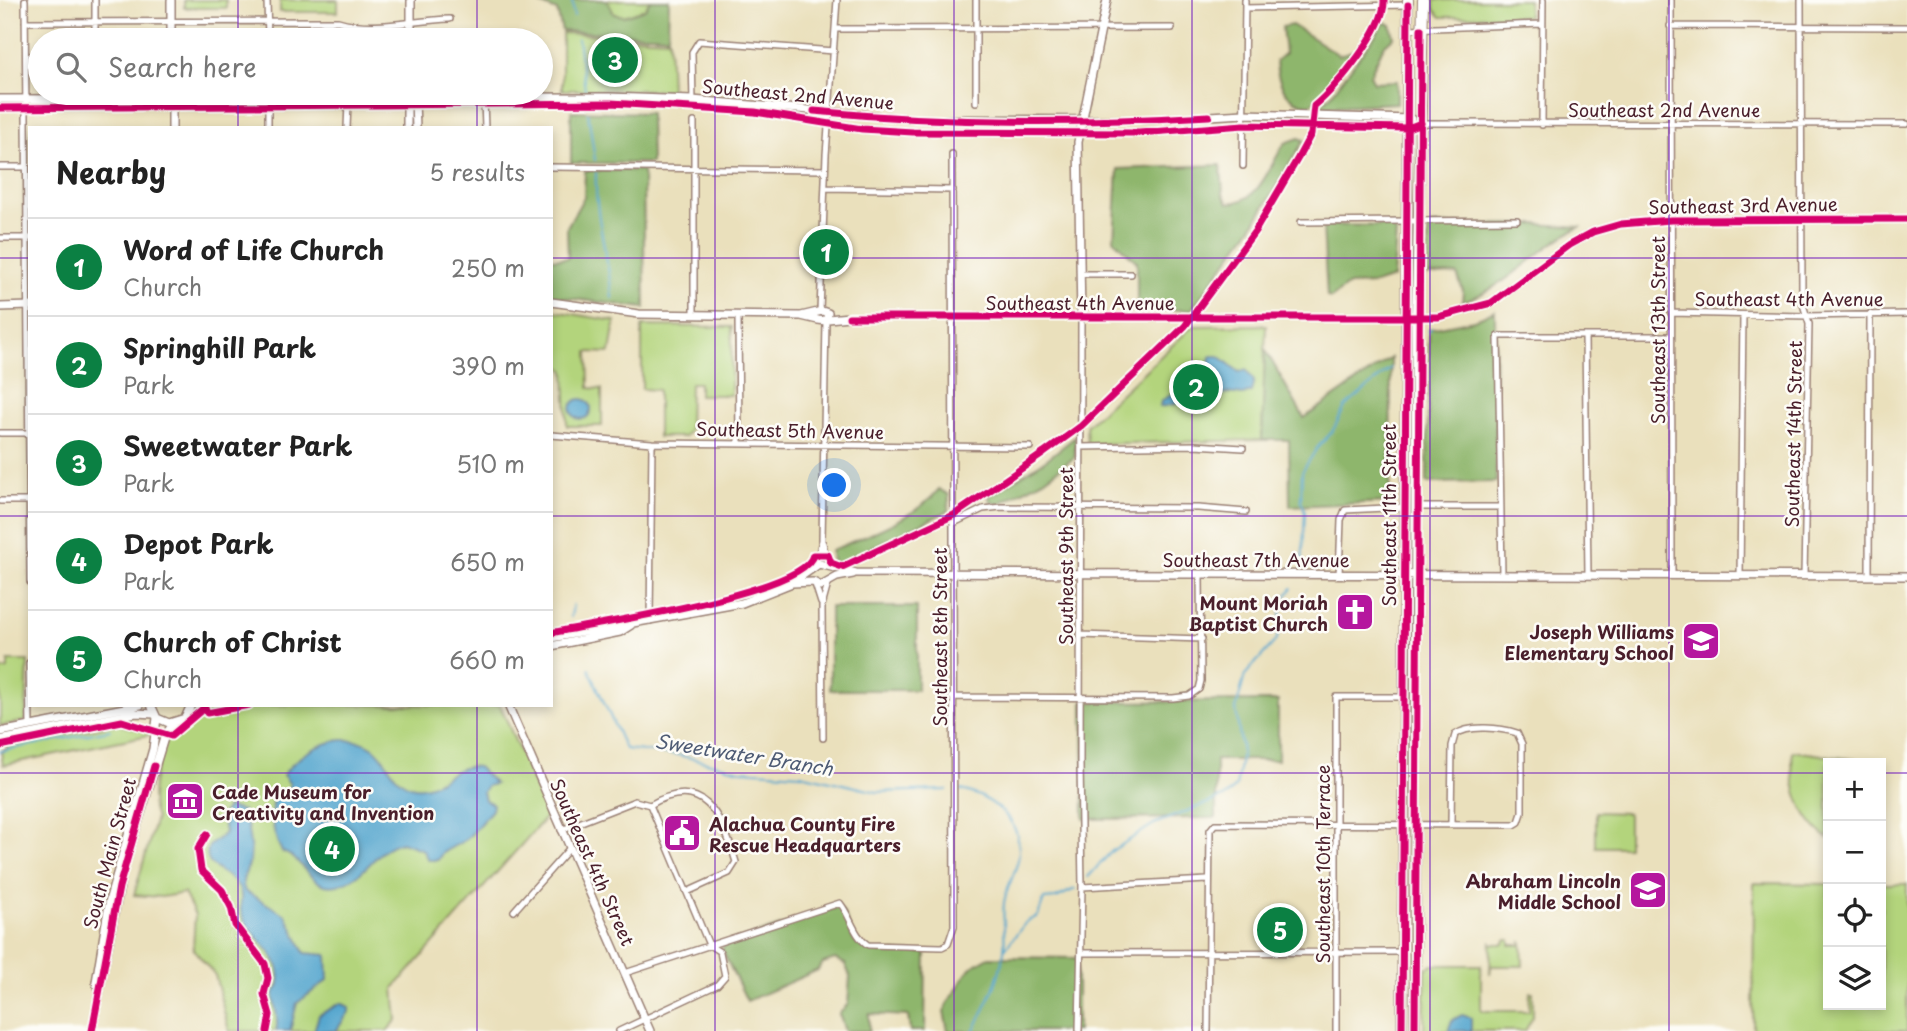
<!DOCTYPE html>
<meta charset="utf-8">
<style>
body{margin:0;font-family:"Playpen Sans",sans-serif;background:#f6f6f6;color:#222}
.controls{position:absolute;right:21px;bottom:21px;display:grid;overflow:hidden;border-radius:0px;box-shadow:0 4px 10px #0003}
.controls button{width:63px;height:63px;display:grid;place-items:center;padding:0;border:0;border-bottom:2px solid #e0e0e0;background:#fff;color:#222;font:35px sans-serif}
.you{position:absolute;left:835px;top:486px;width:24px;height:24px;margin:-18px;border:5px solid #fff;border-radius:50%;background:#1a73e8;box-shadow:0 0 0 10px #1a73e833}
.badge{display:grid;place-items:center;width:46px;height:46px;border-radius:50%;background:#0b8043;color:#fff;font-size:23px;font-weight:700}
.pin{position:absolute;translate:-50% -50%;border:4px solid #fff;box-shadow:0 2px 7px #0006}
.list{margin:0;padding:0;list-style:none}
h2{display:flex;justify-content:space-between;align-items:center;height:91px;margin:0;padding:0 28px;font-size:30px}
h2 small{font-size:23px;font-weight:400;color:#767676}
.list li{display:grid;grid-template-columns:46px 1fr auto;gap:21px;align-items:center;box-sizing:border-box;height:98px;padding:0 28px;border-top:2px solid #e0e0e0}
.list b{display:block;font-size:26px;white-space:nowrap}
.list p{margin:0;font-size:23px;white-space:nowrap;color:#767676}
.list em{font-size:23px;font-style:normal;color:#767676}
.icon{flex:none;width:38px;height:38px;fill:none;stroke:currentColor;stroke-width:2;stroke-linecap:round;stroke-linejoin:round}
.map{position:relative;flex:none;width:1907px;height:1031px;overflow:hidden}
.search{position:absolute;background:#fff;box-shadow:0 4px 10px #0003;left:28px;top:28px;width:525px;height:77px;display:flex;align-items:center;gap:18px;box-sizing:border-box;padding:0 24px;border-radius:38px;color:#767676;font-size:26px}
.panel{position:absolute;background:#fff;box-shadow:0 4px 10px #0003;left:28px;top:126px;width:525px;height:581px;border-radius:0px}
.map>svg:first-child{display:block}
</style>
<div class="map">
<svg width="1907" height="1031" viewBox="0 0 1907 1031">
<rect width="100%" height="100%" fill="#fdfcf7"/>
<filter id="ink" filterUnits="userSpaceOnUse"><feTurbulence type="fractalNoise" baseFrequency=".0143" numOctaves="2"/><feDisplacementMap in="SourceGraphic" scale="14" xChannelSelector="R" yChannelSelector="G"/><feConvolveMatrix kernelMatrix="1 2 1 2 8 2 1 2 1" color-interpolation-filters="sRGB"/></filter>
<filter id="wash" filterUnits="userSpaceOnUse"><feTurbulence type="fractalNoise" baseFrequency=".00686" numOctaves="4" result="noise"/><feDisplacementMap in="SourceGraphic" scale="28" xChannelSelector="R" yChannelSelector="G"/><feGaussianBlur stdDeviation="1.57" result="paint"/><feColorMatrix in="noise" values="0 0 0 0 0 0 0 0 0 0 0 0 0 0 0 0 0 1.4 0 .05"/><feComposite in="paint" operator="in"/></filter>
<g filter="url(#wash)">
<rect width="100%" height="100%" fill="#eae0bc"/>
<path fill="#b3d47c" stroke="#7e7a54" stroke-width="2" d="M184,0H226V8H184Z
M280,0H338V12H280Z
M607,0H650L645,9L624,16L614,14Z
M1434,0H1528V16L1441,17L1434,9Z
M562,33L669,39L671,90H562Z
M554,311L615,321L610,353L588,352L589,388L602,389V426H567L565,371L553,360Z
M1266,325L1262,440L1087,444L1086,426L1193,326Z
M642,326L732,327L731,395H699V383H690L689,431L684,437H658V390L642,389Z
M8,661H28L26,721L0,726V670L8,669Z
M196,705H500L547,816L394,988L397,1020L387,1031H229L215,975L193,949L195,915L184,893L162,897L134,895L156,818C146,798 158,745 174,729C183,719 188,718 196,705Z
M116,724L148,731L149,735L3,765L1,753L7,746Z
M1793,751L1880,763H1828V838C1801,820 1789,783 1793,751Z
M1596,812L1628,813V847H1596Z
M1754,883L1828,884V1005H1881V884H1907V1031H1753Z
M1491,940V944H1504L1505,940H1510V945H1521L1522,941L1523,966H1491L1490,974Z
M1481,965V1011H1529L1530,992H1533V1017L1525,1031H1424L1426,968L1433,965Z"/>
<path fill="#8eb66c" stroke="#6c6a4c" stroke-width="2" d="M540,0H607L614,14L624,16L645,9L650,0H669L668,36L562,31L557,11L540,4Z
M1385,22L1391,25L1394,37L1383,47L1370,75L1374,82L1397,81V103L1318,107L1331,95Z
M1292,25L1339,55L1353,51L1327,92L1311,104C1286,105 1277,81 1276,61L1285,53L1282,27Z
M571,111L650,113L651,163H571Z
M1299,138L1304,140L1252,227L1191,310H1137V262L1114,240L1118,169L1221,165L1223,194L1228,203C1260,203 1269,166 1285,143Z
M643,170L645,308L551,296V259L568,258L567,227L584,197L585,171Z
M1535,224L1580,227C1536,248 1511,286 1462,302L1463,291L1457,274L1428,275V227L1432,225Z
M1323,225L1392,226L1396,232L1393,278L1375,284L1349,285L1331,298L1327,297Z
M1495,310L1496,482L1427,483L1429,329L1474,320Z
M1265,349L1304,418L1391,358L1390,502L1290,506L1289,440H1262Z
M1075,437V457L1044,480L998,504L990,502L989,496L1047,459Z
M939,489L949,495L948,511L837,564L832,562L831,551C863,536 917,518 939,489Z
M830,607H917V690H830Z
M1278,701V760H1216V818L1084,819L1083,702Z
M838,907C850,917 847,931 855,942C865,955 911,952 926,953L925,1031H910L908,1016L869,1014V1031H845L839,1014L848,1004L850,976L845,964L835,959L823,963L818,970L747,1001L722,950L724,945Z
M989,957L1077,958V1031H948L944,1012L948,1003L970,968Z"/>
<path fill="#53a5ce" stroke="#4e627c" stroke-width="2" d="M1211,356H1219L1239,372L1246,370L1254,381L1251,392L1243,395L1226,393L1206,404L1185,402L1160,407L1161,401L1174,393L1207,387Z
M571 409a10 10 0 1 1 20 0a10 10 0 1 1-20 0Z
M341,740C392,738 381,777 411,786C437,794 451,762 478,767L495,784L487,786L483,792L485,800L493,804L492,810L467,839L442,853L438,860H428L423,850L402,842C379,847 372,866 355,877C312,905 308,858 282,852C273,835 270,817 274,798H282L289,792L290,784L283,775C298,755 316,744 341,740Z
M227,807L243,811C247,820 252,849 250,860C248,873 239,877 245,891L286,915L305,953L327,955L328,980L297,1003L290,1031H276C280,1017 273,1007 274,994C275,986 277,993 279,984C284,953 251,940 242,915C238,904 245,896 237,885C228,871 200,869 209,846L225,833L222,815Z
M341,1003L349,1007V1012L336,1031H314L319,1015Z
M1462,1015L1471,1018V1031H1448L1452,1020Z"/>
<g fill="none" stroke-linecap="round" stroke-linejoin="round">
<path stroke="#53a5ce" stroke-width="2" d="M572,0L574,16
M578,39L585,89
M588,113L595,160
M596,173C594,217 609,256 612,298
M1428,332L1431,328
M1302,567L1305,512L1301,500L1302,472L1317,448L1332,432L1345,407L1391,368
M571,617L573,605
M589,669L625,749L678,755L740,770L801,774L877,792L947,790
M0,751L110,730
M957,789C988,795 1020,816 1019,852C1019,869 1006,886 1004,903C1002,919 1006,935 1004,951C1000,978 986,1008 973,1031
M1088,877L1112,851L1154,824L1226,796L1236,787L1242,753L1236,709L1245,675L1277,639L1283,601L1292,588
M1004,950L1026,922L1038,916L1044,899L1056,898L1075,889"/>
</g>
</g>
<g filter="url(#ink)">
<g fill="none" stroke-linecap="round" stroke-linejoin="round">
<defs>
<path id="street" d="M25,0L30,582
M95,0V40
M267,0L268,40
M1671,0L1672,575
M1801,0L1802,301L1809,324L1804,576
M1245,8L1408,5
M25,22L338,21C375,32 412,20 450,19
M1670,26L1907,27
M835,29L1172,28
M1408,29L1542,24
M268,93V128
M484,100L485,128
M976,102V0
M693,103L692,52L699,41L834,51
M1421,123L1907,124
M1542,125L1543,0
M347,128L348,103
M1243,166L1245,0
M0,167H26
M551,167L825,170
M825,188L953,190
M1301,222L1517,220
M0,238H30
M1080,274H1131
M820,311L826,155L837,0
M1671,313L1807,316L1907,314
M694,315V122
M738,316L739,444
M1585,336L1588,575
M0,433H30
M551,435L652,443L1030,447
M1081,447L1195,445L1243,448
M0,501H30
M1415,507H1500
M954,523L983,509L1001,507L1198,508L1246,512
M823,543L828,566
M816,565L822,540L826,321
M1339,575L1341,520L1345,510L1406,507
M1502,575L1498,336H1671
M1740,576L1743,315
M1869,576L1870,314
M815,584L821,603
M650,621L652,443
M1080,635L1202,639
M29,663L30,726
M951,697L1173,698L1189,696L1199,689L1201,681L1200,575
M823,738L822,606L828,584
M650,805C703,774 722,815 736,862L729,873L687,892
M561,830L635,801L650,805
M1082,887L1207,880
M514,911L569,849
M1081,953L1404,952
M625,973L840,903C851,917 854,936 868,945L942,947L948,944L954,926L952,154
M619,1031L717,985L725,976L720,952L709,945L650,805
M1079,1031L1082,887L1080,764L1081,318
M1208,1031L1210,830L1215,824L1514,825L1519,822L1522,813V744L1517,733C1502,728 1468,724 1455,735L1452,746L1451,825
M1336,1031V697H1405"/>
<path id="secondary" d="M171,0V40
M411,0V40
M172,93V128
M407,93V128
M0,99L610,97L692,100L916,119L1141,120L1244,114L1411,119
M415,100L416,128
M0,108L611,103L755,112L862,129L913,132L1139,133L1244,125L1408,128L1421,123
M551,302L639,314L801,316L818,320
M0,307L30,306
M801,316L822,311L828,313L826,321L818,320
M1081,318L1078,142L1107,0
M828,319L849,317H1438L1491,303L1569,245L1593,232L1621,224L1671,220L1907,219
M792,583L813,582L821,586L837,577L853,574
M551,638L742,603L792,583L819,564L856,573L1907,576
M551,646L620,632L631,625
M151,705L157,718L169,723L185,718L191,705
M508,705L650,1031
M0,732L140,705
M0,740L136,713L154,714
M98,990L96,982L110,898L153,749L157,718
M92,1031L122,876L164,738L173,723"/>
<path id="highway" d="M1402,1031L1408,0
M1415,1031L1417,317L1423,0"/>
</defs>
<use href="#street" stroke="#9a8074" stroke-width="8"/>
<use href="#secondary" stroke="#9a8074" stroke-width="10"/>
<use href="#highway" stroke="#9a8074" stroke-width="12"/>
<use href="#street" stroke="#fff" stroke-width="5"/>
<use href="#secondary" stroke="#fff" stroke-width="7"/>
<use href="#highway" stroke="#fff" stroke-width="10"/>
<defs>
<path id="cycleway" d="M0,108L611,103L755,112L862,129L913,132L1139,133L1244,125L1408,128L1421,123
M814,111C944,124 1078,124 1209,116
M849,317H1438L1491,303L1569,245L1593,232L1621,224L1671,220L1907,219
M551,633C593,624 805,593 813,555H828L831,563L842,567L954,515L1044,453L1081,426L1185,326L1255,231L1298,158L1311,134L1314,106C1336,88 1386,28 1384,0
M0,746L122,721L171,736L205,707L207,713L249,705
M207,834L198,849L201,870L222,890L231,907L235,925L265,964L268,978L264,994L270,1015L267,1031
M92,1031L119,887L154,766
M1402,1031L1408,5
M1415,1031L1421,29"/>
</defs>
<use href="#cycleway" stroke="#fdfcf7" stroke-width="11"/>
<use href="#cycleway" stroke="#d6006c" stroke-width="7"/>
</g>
</g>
<path fill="none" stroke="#7b2cbf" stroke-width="2" stroke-opacity="0.55" d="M238,0V40M477,0V40M715,0V1031M954,0V1031M1192,0V1031M1430,0V1031M1669,0V1031M238,93V128M477,93V128M0,258H30M551,258H1907M0,516H30M551,516H1907M238,705V1031M477,705V1031M0,773H1828M1881,773H1907"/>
<defs>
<symbol id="church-square" viewBox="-11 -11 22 22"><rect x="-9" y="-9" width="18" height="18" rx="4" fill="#b5179e" stroke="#fdfcf7"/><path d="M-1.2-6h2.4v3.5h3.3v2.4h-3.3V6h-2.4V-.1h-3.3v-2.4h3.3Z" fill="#fff"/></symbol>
<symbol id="school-square" viewBox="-11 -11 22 22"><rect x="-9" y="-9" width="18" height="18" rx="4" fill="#b5179e" stroke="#fdfcf7"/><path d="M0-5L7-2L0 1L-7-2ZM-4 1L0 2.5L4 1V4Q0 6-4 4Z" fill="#fff"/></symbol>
<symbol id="museum-square" viewBox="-11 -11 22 22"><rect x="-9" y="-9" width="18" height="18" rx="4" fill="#b5179e" stroke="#fdfcf7"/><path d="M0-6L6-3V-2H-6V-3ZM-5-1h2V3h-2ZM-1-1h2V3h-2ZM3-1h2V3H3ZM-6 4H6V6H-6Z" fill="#fff"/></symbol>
<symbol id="civic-square" viewBox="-11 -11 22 22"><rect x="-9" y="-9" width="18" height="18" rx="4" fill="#b5179e" stroke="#fdfcf7"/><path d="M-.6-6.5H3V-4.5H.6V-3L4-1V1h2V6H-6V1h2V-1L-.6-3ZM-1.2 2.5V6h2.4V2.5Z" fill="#fff"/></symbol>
</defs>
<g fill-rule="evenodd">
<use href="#church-square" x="1333" y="590" width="44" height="44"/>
<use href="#school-square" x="1679" y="619" width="44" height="44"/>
<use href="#museum-square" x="163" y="779" width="44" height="44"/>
<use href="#civic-square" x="660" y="811" width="44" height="44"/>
<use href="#school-square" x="1626" y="868" width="44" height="44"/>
</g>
<g text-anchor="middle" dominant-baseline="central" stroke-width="5" stroke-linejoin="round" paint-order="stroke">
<g font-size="18" fill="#4a1f2b" stroke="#fdfcf7">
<text transform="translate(798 94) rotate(5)">Southeast 2nd Avenue</text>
<text x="1664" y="109">Southeast 2nd Avenue</text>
<text transform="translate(1743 205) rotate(-1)">Southeast 3rd Avenue</text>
<text x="1789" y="298">Southeast 4th Avenue</text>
<text x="1080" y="302">Southeast 4th Avenue</text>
<text transform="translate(1657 330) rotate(-90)">Southeast 13th Street</text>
<text transform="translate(790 430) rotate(1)">Southeast 5th Avenue</text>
<text transform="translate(1793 434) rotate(-89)">Southeast 14th Street</text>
<text transform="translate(1388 515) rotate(-90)">Southeast 11th Street</text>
<text transform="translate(1065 556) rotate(-90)">Southeast 9th Street</text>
<text x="1256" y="559">Southeast 7th Avenue</text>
<text transform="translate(939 637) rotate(-90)">Southeast 8th Street</text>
<text transform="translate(109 853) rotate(-75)">South Main Street</text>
<text transform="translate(593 862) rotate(66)">Southeast 4th Street</text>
<text transform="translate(1322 864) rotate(-90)">Southeast 10th Terrace</text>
</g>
<g font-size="18" font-weight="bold" fill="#4a1f2b" stroke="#fdfcf7" text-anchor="end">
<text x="1328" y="602">Mount Moriah<tspan x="1328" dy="21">Baptist Church</tspan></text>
<text x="1674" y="631">Joseph Williams<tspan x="1674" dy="21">Elementary School</tspan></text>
<text x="212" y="791" text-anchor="start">Cade Museum for<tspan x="212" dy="21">Creativity and Invention</tspan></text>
<text x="709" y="823" text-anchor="start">Alachua County Fire<tspan x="709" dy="21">Rescue Headquarters</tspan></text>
<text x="1621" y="880">Abraham Lincoln<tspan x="1621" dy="21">Middle School</tspan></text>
</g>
<g font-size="19" font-style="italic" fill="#4e5b74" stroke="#fdfcf7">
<text transform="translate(744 754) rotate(9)">Sweetwater Branch</text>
</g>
</g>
</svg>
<div class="controls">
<button>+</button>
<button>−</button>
<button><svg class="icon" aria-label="locate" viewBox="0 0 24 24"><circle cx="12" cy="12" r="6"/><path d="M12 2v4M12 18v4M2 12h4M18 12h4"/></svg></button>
<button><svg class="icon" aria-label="layers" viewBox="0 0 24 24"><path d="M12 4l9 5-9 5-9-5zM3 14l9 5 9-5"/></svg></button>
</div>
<div class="you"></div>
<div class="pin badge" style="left:826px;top:252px">1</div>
<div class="pin badge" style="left:1196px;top:387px">2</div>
<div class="pin badge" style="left:615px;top:60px">3</div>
<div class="pin badge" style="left:332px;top:849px">4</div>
<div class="pin badge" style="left:1280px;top:930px">5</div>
<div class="search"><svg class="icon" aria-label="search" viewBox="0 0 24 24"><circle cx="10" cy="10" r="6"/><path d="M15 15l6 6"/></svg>Search here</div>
<section class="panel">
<h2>Nearby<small>5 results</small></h2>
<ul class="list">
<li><span class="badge">1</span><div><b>Word of Life Church</b><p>Church</p></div><em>250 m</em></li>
<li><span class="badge">2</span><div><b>Springhill Park</b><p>Park</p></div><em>390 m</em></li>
<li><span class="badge">3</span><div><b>Sweetwater Park</b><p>Park</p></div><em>510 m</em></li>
<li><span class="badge">4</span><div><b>Depot Park</b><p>Park</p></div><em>650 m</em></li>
<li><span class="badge">5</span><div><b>Church of Christ</b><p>Church</p></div><em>660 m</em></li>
</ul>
</section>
</div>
